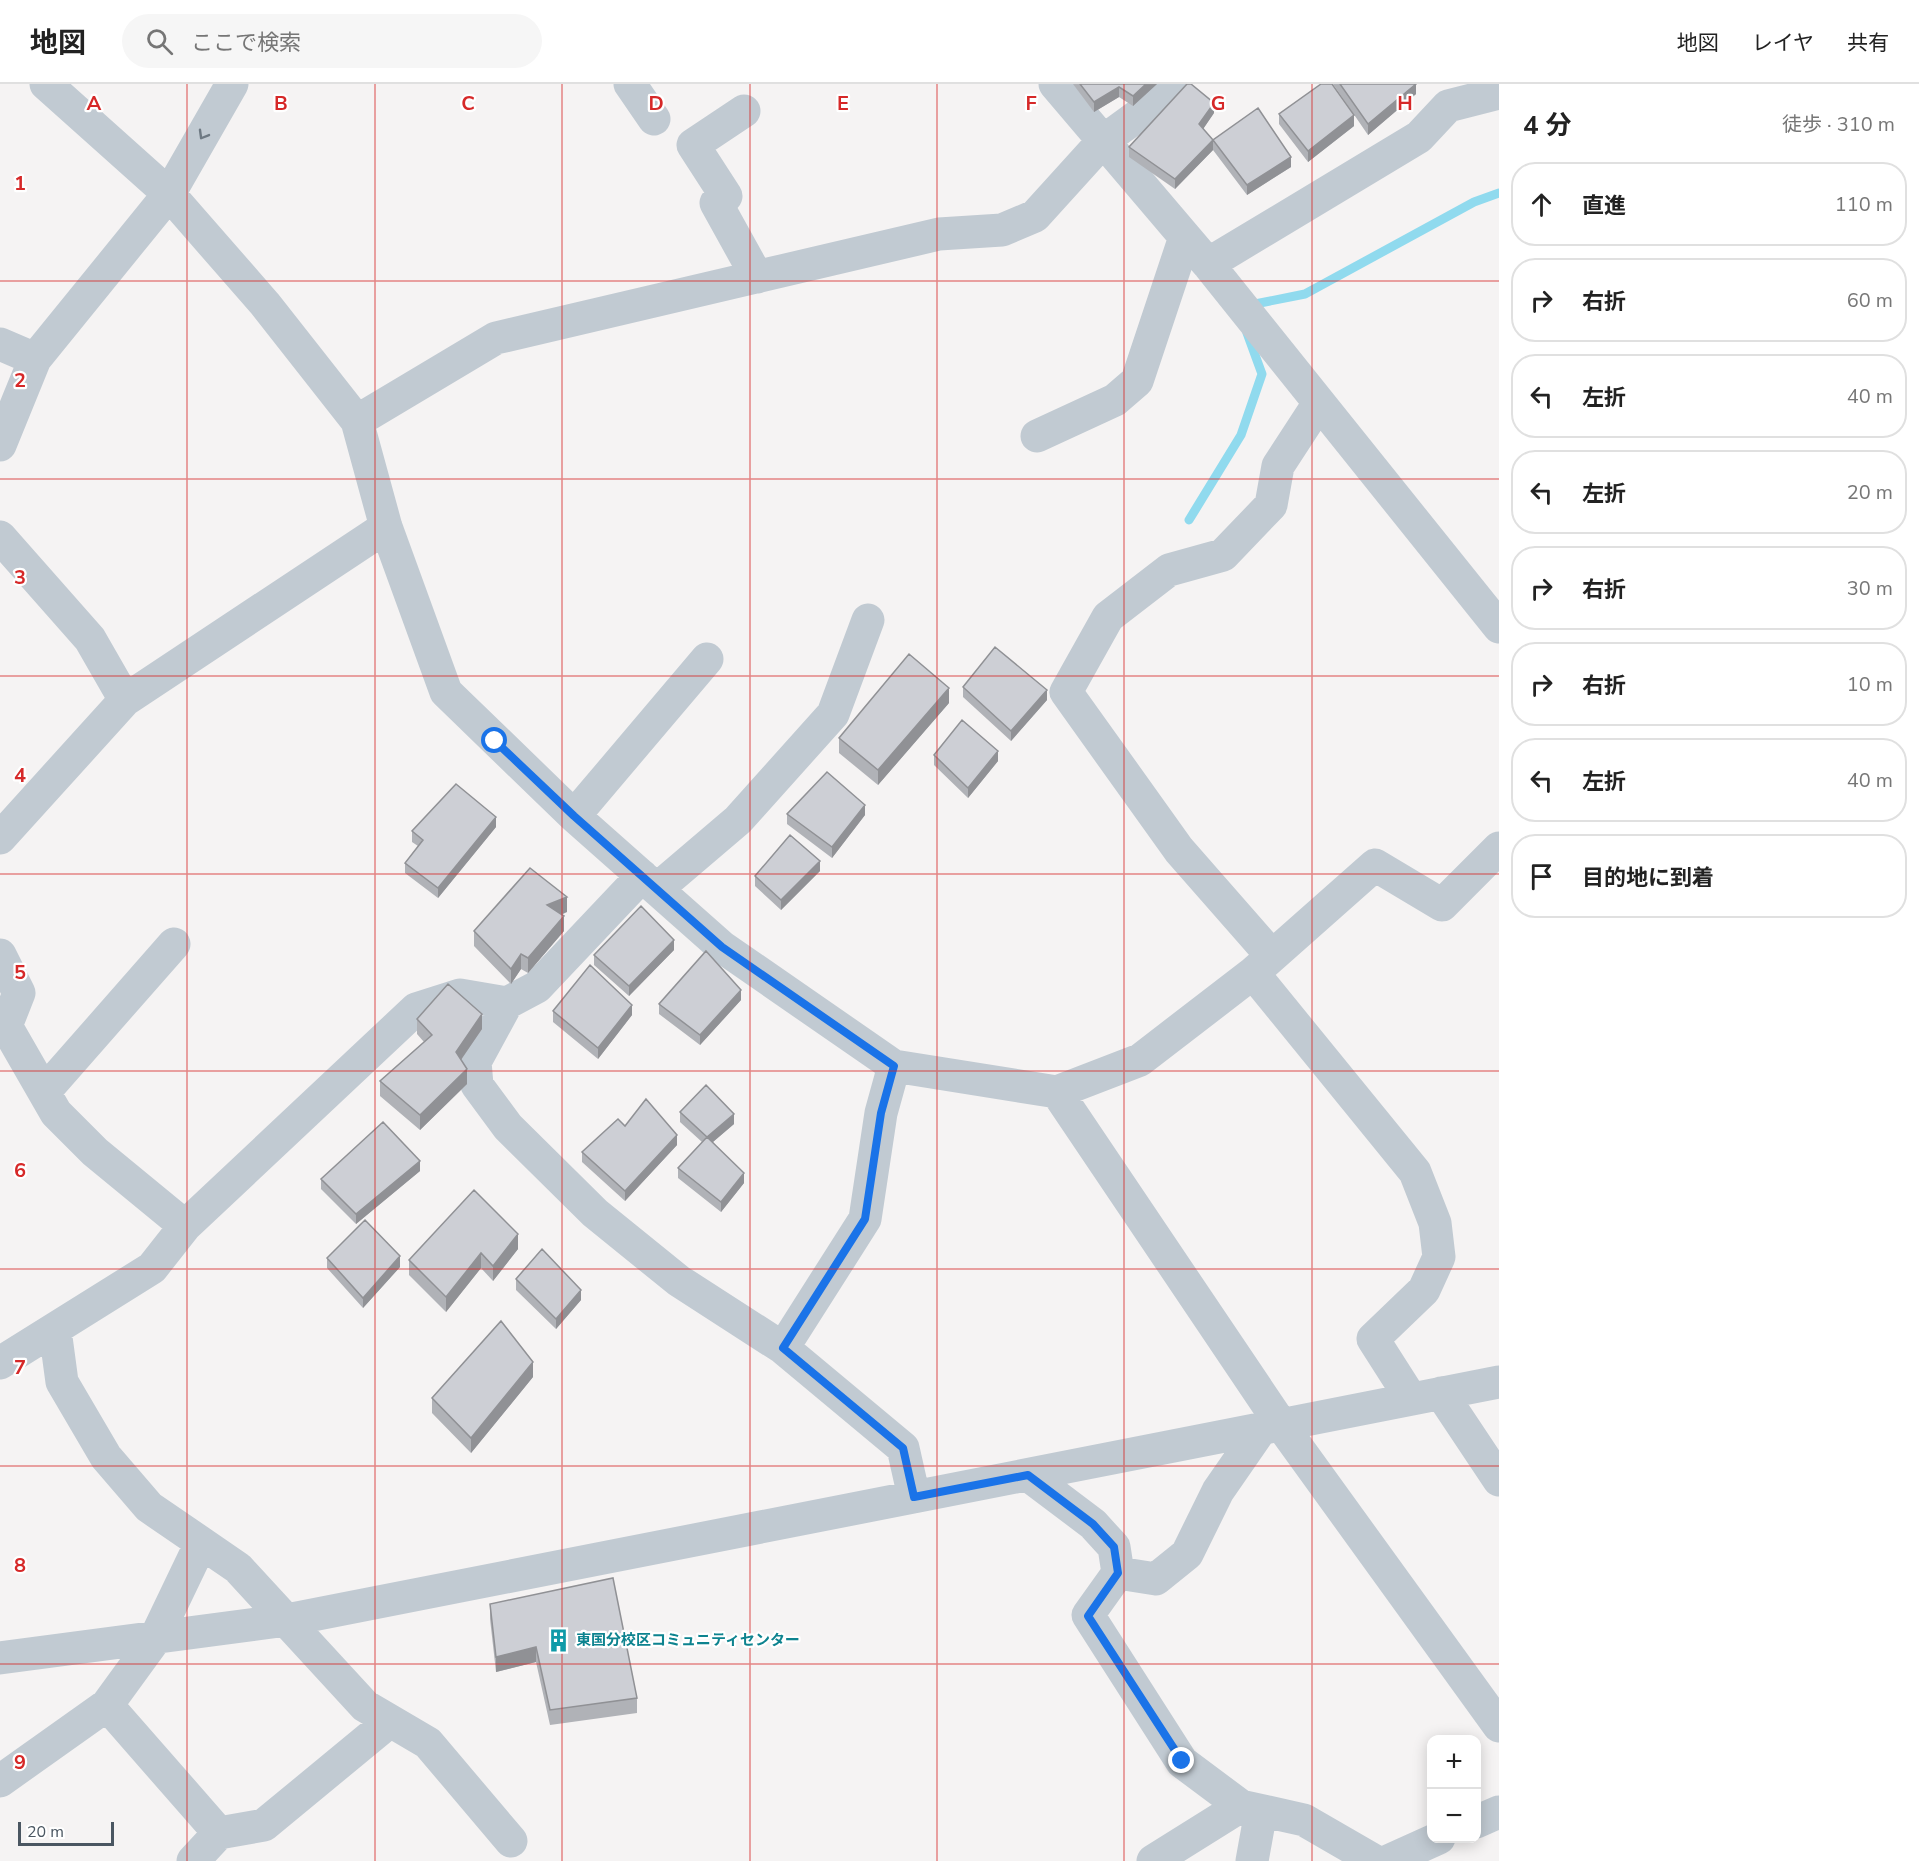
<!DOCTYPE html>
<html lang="ja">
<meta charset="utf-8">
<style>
body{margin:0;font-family:"Nunito Sans","Noto Sans JP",sans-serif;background:#f6f6f6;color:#222}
.controls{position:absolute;right:18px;bottom:18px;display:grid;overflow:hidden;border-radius:12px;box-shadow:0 3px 15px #0003}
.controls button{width:54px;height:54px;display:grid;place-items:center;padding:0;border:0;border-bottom:2px solid #e0e0e0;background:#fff;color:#222;font:30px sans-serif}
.scale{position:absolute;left:18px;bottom:15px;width:96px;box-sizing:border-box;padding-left:6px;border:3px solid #4a5661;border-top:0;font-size:16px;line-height:21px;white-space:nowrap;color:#4a5661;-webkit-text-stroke:4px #fff;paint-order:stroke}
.stop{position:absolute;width:18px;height:18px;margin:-14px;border:4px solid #1a73e8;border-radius:50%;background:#fff}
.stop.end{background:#1a73e8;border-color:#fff;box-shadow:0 2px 6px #0008}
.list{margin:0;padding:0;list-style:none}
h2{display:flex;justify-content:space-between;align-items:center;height:78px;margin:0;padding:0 24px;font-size:26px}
h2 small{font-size:20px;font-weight:400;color:#767676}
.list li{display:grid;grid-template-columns:39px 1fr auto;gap:18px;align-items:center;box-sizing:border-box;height:84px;margin:0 12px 12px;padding:0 12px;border:2px solid #e0e0e0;border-radius:24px}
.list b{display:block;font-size:22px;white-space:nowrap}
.list em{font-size:20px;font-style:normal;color:#767676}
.icon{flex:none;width:33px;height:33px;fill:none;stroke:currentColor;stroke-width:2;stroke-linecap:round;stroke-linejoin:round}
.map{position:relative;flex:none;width:1499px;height:1777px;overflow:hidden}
header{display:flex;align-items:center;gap:36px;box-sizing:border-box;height:84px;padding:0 30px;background:#fff;border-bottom:2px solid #e0e0e0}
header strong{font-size:28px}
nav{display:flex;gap:33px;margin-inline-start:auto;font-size:21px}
.search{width:420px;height:54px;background:#f6f6f6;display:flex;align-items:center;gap:15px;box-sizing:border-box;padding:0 21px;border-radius:33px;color:#767676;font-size:22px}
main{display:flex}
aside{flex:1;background:#fff}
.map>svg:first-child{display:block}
</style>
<header>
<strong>地図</strong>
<div class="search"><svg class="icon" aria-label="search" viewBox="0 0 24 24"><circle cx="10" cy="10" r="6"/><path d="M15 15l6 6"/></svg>ここで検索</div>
<nav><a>地図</a><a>レイヤ</a><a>共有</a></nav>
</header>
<main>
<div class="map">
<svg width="1499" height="1777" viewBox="0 0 1499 1777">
<rect width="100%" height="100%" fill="#f5f3f3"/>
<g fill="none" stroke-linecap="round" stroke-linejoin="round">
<path stroke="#90daee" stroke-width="9" d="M1250,221L1305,210L1474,118L1499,109
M1189,436L1241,351L1262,290L1247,249"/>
<path stroke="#c1cad2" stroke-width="33" d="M46,0L169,110L265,220L357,337L386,443L446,608L574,732L722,863L894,982L1057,1008L1140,976L1253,889L1375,781L1442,821L1499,764
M630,0L654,35
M1055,0L1208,180L1499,543
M744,27L693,61L726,112L716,119L757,193
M1208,180L1419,53L1448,22L1499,9
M0,260L35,275
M357,337L496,254L939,150L1002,146L1035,132L1103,57L1158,17L1171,0
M1037,352L1115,316L1137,297L1185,153
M0,361L35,275L169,110L232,0
M0,453L90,555L125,616
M574,732L707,575
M0,754L125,616L386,443
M642,792L537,903L507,919L475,978L477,1001L508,1043L595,1129L679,1197L783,1264L903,1364L914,1413
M657,805L738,736L833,630L868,536
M0,871L19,909L6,942L56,1029L95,1068L185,1142
M1272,872L1179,766L1066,608L1108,533L1169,486L1223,471L1271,421L1278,382L1319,319
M1253,889L1415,1088L1435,1139L1439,1173L1424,1206L1373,1255L1410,1313
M44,1008L174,860
M1057,1008L1282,1342L1499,1642
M55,1246L62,1298L106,1373L149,1423L238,1484L365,1622L428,1659L511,1757
M783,1264L865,1135L881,1029L894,982
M0,1279L152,1184L185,1142L416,925L460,911L507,919
M1441,1309L1499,1396
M1261,1345L1218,1407L1187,1470L1156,1495L1118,1489L1088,1531L1182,1678L1241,1722L1304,1736L1375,1777
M1028,1391L1093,1440L1114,1463L1118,1489
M0,1574L287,1536L1499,1298
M107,1621L219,1749
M0,1697L107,1621L155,1555L201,1459
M1476,1738L1499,1728
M193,1777L219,1749L264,1741L390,1637
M1153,1777L1241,1722
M1252,1777L1261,1727
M1388,1777L1439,1754"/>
</g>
<path fill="#b0b2b7" d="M1073,0H1157L1133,22L1119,13L1094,28Z
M1333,0H1416V10L1368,51Z
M1214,29L1203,45L1213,66L1175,105L1129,73V63Z
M1279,30L1354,42L1308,78L1279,40Z
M1213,56L1291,83L1247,111L1213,66Z
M963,603L1047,616L1011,657L963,613Z
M949,619L878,701L839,669V654Z
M934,671L998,677L968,714L934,681Z
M787,730L865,731L832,774L787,740Z
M496,743L438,814L405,789V779L418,762L412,758V747Z
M820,787L781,826L755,802V792Z
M567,828L561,831L564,847L528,889L521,885L511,900L474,862V847Z
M674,866L629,912L594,881V871Z
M741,916L700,961L659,930V920Z
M553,927L632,931L598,975L553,938Z
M417,935L482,945L461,976L467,1000L420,1046L380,1012V997L424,958L417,950Z
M680,1028L734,1040L713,1058L744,1099L721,1128L678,1094V1084L702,1058L680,1038Z
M625,1042L677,1061L625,1117L582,1078V1068Z
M420,1087L356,1140L321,1105V1095Z
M518,1165L493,1197L481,1184L446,1228L409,1191V1176Z
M327,1174L400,1183L363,1224L327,1184Z
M516,1195L581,1216L556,1245L516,1206Z
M533,1293L471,1369L432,1329V1314Z
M490,1520L637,1614V1629L550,1641L536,1578L496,1588L490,1535Z"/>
<path fill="#909195" d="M1146,0H1157L1133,22V12Z
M1416,0V10L1368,51V40Z
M1119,3V13L1094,28V18Z
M1214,19V29L1199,51V40Z
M1354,31V42L1308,78V67Z
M1213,56V66L1175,105V95Z
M1291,73V83L1247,111V101Z
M949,604V619L878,701V686Z
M1047,606V616L1011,657V647Z
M998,667V677L968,714V704Z
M865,721V731L832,774V763Z
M496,733V743L438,814V804Z
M820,777V787L781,826V816Z
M567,813V828L547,836V821Z
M564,832V847L528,889V874Z
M674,856V866L629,912V902Z
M521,870V885L511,900V885Z
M741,906V916L700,961V951Z
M632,921V931L598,975V964Z
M482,930V945L456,983V968Z
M467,985V1000L420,1046V1031Z
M734,1030V1040L707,1063V1053Z
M677,1051V1061L625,1117V1107Z
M420,1077V1087L356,1140V1130Z
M744,1089V1099L721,1128V1118Z
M518,1150V1165L493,1197V1182Z
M481,1169V1184L446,1228V1213Z
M400,1172V1183L363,1224V1214Z
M581,1206V1216L556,1245V1235Z
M533,1278V1293L471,1369V1354Z
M536,1563V1578L496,1588V1573Z"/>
<path fill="#cdcfd5" stroke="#909195" stroke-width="1.5" d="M1080,0H1146L1133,12L1119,3L1094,18Z
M1187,0H1191L1214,19L1199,40L1213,56L1175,95L1129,63Z
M1321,0H1332L1354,31L1308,67L1279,30Z
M1340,0H1416L1368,40Z
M1258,24L1291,73L1247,101L1213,56Z
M995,563L1047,606L1011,647L963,603Z
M909,570L949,604L878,686L839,654Z
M962,636L998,667L968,704L934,671Z
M827,688L865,721L832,763L787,730Z
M456,700L496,733L438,804L405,779L423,756L412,747Z
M790,751L820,777L781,816L755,792Z
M530,784L567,813L547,821L564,832L528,874L521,870L511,885L474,847Z
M641,822L674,856L629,902L594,871Z
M706,867L741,906L700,951L659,920Z
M590,881L632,921L598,964L553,927Z
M448,900L482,930L456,968L467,985L420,1031L380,997L432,951L417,935Z
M706,1001L734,1030L707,1053L680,1028Z
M646,1015L677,1051L625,1107L582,1068L618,1035L625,1042Z
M383,1038L420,1077L356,1130L321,1095Z
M707,1053L744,1089L721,1118L678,1084Z
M474,1106L518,1150L493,1182L481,1169L446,1213L409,1176Z
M365,1136L400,1172L363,1214L327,1174Z
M542,1165L581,1206L556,1235L516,1195Z
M501,1237L533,1278L471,1354L432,1314Z
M613,1494L637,1614L550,1626L536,1563L496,1573L490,1520Z"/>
<defs><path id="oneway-chevron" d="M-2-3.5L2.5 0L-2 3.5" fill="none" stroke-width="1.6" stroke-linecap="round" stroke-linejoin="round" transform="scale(1.5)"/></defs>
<use stroke="#6e7983" href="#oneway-chevron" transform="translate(203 51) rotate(120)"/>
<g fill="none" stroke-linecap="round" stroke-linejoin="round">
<path stroke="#1a73e8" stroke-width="8" d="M495,657L574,732L722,863L894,982L881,1029L865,1135L783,1264L903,1364L914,1413L1028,1391L1093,1440L1114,1463L1118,1489L1088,1532L1182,1677"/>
</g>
<path fill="none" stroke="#d62828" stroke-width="1.5" stroke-opacity="0.55" d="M187,0V1777M375,0V1777M562,0V1777M750,0V1777M937,0V1777M1124,0V1777M1312,0V1777M0,197H1499M0,395H1499M0,592H1499M0,790H1499M0,987H1499M0,1185H1499M0,1382H1499M0,1580H1499"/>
<defs>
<symbol id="building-bare" viewBox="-9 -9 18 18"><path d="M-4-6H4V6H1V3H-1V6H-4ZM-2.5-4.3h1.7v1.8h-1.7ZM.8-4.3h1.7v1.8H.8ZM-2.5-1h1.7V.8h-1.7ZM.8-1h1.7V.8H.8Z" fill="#0f9aa8" stroke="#fff" stroke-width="2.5" paint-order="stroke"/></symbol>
</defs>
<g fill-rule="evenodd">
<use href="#building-bare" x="542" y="1540" width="33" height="33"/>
</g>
<g text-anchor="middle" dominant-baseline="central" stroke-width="4.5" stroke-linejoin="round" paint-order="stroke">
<g font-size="15" font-weight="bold" fill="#0d838f" stroke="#fff" text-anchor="start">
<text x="576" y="1556">東国分校区コミュニティセンター</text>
</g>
</g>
<g font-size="20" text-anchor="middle" font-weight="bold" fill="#d62828" stroke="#fff" stroke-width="4.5" stroke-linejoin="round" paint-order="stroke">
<text x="94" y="26">A</text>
<text x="281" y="26">B</text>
<text x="468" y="26">C</text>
<text x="656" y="26">D</text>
<text x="843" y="26">E</text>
<text x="1031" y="26">F</text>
<text x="1218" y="26">G</text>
<text x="1405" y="26">H</text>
<text x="20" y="106">1</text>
<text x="20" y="303">2</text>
<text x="20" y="500">3</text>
<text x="20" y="698">4</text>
<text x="20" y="895">5</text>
<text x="20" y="1093">6</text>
<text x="20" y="1290">7</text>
<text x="20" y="1488">8</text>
<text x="20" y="1685">9</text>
</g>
</svg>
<div class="controls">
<button>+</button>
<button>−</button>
</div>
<div class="scale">20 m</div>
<div class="stop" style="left:495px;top:657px"></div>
<div class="stop end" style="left:1182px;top:1677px"></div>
</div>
<aside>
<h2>4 分<small>徒歩 · 310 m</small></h2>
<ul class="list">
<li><svg class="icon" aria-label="ahead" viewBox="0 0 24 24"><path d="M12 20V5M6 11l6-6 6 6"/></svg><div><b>直進</b></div><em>110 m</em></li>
<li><svg class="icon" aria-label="right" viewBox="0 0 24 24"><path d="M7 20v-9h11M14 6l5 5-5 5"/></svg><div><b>右折</b></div><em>60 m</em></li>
<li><svg class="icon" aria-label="left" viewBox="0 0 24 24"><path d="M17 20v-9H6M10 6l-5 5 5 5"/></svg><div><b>左折</b></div><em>40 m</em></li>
<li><svg class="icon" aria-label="left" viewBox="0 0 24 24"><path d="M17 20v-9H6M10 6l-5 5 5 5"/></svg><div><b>左折</b></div><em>20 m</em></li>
<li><svg class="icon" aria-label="right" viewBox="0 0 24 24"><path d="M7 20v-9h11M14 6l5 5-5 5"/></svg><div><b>右折</b></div><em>30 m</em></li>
<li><svg class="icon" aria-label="right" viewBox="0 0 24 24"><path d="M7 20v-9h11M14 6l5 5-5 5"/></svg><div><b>右折</b></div><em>10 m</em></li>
<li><svg class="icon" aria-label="left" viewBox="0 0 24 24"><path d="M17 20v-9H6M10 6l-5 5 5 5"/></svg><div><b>左折</b></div><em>40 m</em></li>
<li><svg class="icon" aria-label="arrive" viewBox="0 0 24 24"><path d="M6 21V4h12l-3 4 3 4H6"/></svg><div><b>目的地に到着</b></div></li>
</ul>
</aside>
</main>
